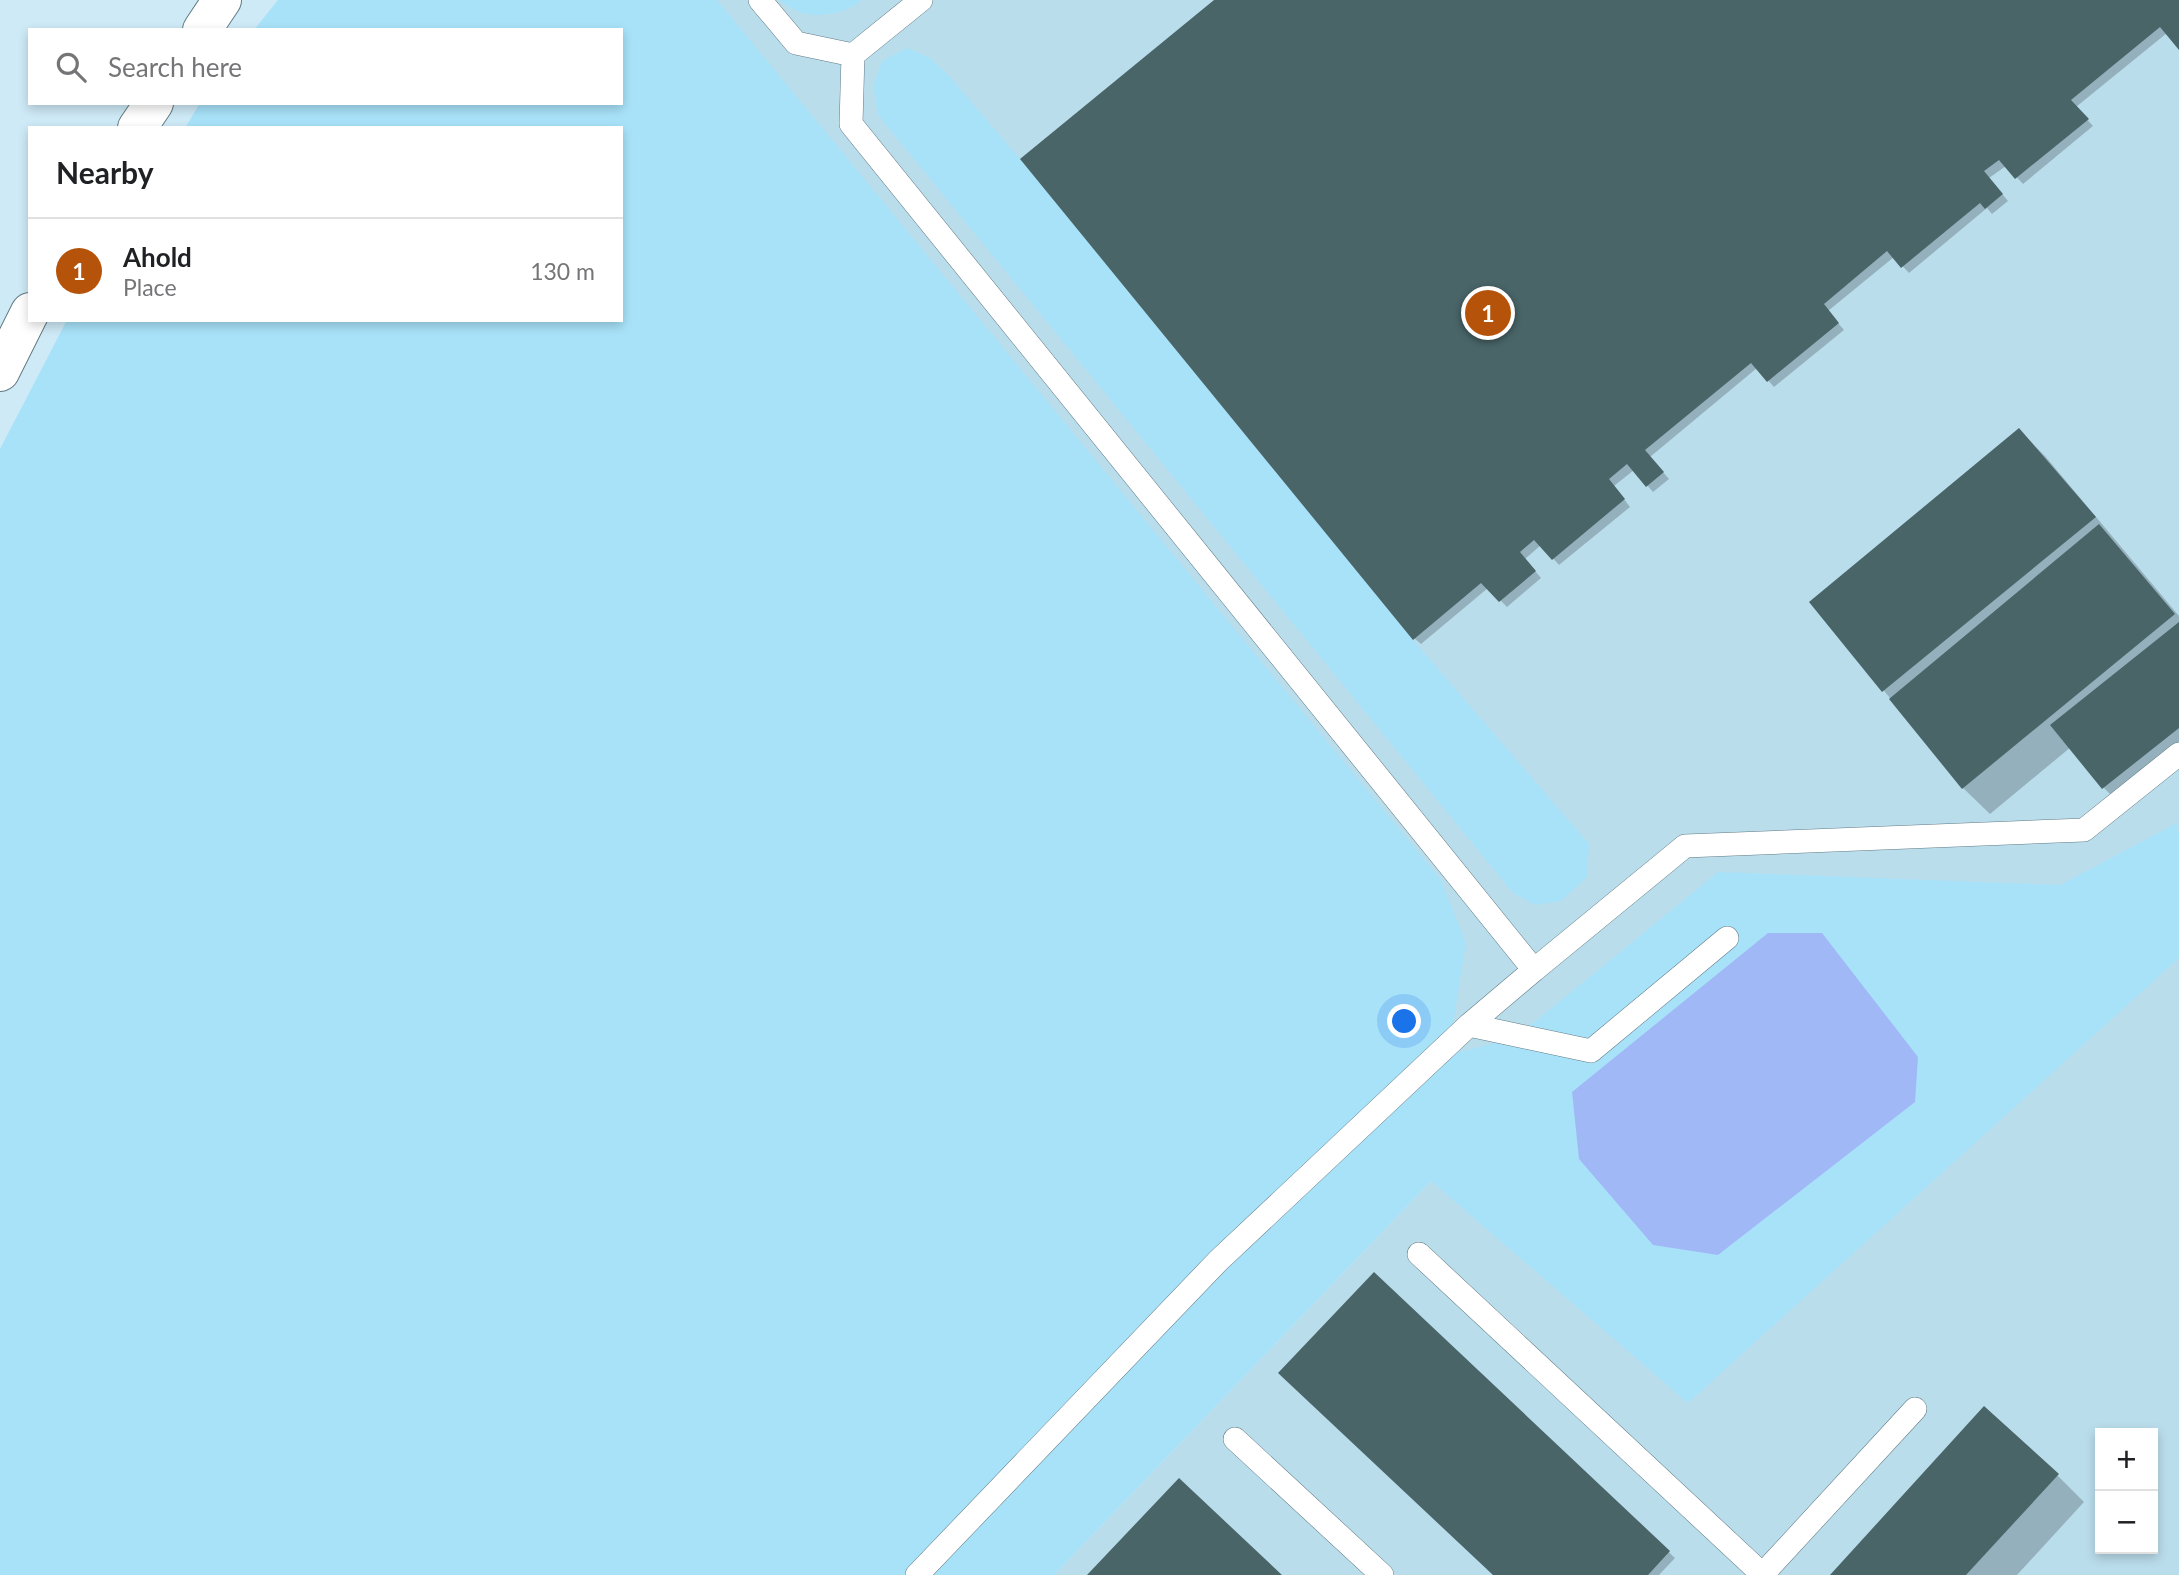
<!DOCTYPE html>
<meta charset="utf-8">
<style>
body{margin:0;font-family:Lato,sans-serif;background:#f2f2f2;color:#202124}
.controls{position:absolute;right:21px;bottom:21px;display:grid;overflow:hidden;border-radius:0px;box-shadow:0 4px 10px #0003}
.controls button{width:63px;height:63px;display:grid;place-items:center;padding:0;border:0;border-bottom:2px solid #e0e0e0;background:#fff;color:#202124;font:35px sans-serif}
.you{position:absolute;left:1405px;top:1022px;width:24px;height:24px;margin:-18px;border:5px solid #fff;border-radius:50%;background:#1a73e8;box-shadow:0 0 0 10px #1a73e833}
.badge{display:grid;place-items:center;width:46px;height:46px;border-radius:50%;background:#b45309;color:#fff;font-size:23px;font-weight:700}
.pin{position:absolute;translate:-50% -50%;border:4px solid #fff;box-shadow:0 2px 7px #0006}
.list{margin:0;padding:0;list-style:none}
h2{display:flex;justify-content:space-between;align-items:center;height:91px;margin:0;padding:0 28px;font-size:30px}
h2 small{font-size:23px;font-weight:400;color:#757577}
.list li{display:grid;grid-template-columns:46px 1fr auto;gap:21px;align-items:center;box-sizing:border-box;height:105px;padding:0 28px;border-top:2px solid #e0e0e0}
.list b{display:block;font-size:26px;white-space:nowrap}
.list p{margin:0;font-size:23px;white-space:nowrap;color:#757577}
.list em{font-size:23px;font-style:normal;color:#757577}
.icon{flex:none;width:38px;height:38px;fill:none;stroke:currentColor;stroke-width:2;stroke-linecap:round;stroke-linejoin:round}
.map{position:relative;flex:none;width:2179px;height:1575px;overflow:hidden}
.search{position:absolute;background:#fff;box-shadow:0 4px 10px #0003;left:28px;top:28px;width:595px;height:77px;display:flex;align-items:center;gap:18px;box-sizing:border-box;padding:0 24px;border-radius:0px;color:#757577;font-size:26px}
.panel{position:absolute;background:#fff;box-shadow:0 4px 10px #0003;left:28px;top:126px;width:595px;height:196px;border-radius:0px}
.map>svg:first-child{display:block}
</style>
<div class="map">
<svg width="2179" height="1575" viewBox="0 0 2179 1575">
<rect width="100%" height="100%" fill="#ceeaf6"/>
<path fill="#baddec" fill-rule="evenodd" d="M717,0H2179V1575H1054L1431,1181ZM2100,1433H2153V1549H2100Z"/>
<path fill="#a8e2f9" d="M278,0H717L1441,880L1466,943L1448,1055L1515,1038L1718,872L2060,885L2177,823L2179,834V958L1688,1403L1431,1181L1054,1575H0V449L67,320H621V128H185L200,103H621V30H254Z
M779,0H862C848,13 817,19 799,12C792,9 785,4 779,0Z
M907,48L930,58L949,76L1020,159L1413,640L1589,844L1587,877L1561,901L1535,905L1513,893L878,115L873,86L882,61Z"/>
<path fill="#a1b8f7" d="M1768,933H1822L1918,1057L1915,1102L1718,1255L1653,1245L1579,1159L1572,1092Z"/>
<path fill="#0003" d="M1217,0H2179V47L2167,33L2076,107L2093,126L2023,184L2006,166L1989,178L2008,201L1992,214L1987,208L1909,273L1894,257L1828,311L1844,330L1774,387L1757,368L1650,457L1669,479L1653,492L1634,470L1614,486L1630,507L1559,565L1541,545L1525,559L1541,578L1507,607L1488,588L1421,644L1414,638Z
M2019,430L2045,456L2179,616V764L2124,808L2104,788L2071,747L1990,814L1963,788L1812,602Z
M1374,1274L1675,1558L1659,1575H1495Z
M2057,1475L2084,1502L2017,1575H1832Z"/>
<path fill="#496568" d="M1214,0H2179V50L2160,27L2071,100L2089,119L2015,179L1999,160L1984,171L2003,194L1985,209L1980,203L1901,268L1887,251L1824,304L1839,323L1767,382L1751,363L1645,450L1664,472L1646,487L1627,464L1609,479L1625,499L1552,560L1534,540L1520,552L1536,571L1499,602L1481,583L1413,640L1020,159Z
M2019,428L2096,517L1882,692L1809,602Z
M2099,524L2175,614L1962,789L1889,699Z
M2179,622V728L2102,789L2050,725Z
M1374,1272L1670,1551L1648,1575H1493L1278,1373Z
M1984,1406L2059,1474L1966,1575H1830Z
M1179,1478L1282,1575H1087Z"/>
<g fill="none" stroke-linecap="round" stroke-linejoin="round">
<defs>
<path id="service" d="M760,0L796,43L853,55
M921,0L853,55L851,124L1534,970L1685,846L2084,830L2179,754
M1469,1025L1591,1051L1727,938
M1419,1254L1762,1574
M1235,1439L1382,1575
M917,1575L1218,1261L1469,1025L1534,970
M1762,1575L1915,1409"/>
<path id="tertiary" d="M202,30L222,0
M137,128L154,103
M0,372L30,312"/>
</defs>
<use href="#service" stroke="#617b85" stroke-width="24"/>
<use href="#tertiary" stroke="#617b85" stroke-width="40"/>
<use href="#service" stroke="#fff" stroke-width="23"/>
<use href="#tertiary" stroke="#fff" stroke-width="38"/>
</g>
</svg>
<div class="controls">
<button>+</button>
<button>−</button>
</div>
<div class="you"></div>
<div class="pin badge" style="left:1488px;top:313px">1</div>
<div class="search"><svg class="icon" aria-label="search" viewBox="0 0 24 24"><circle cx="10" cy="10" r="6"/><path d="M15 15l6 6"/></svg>Search here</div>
<section class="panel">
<h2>Nearby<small></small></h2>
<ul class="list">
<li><span class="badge">1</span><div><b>Ahold</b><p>Place</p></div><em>130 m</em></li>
</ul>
</section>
</div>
